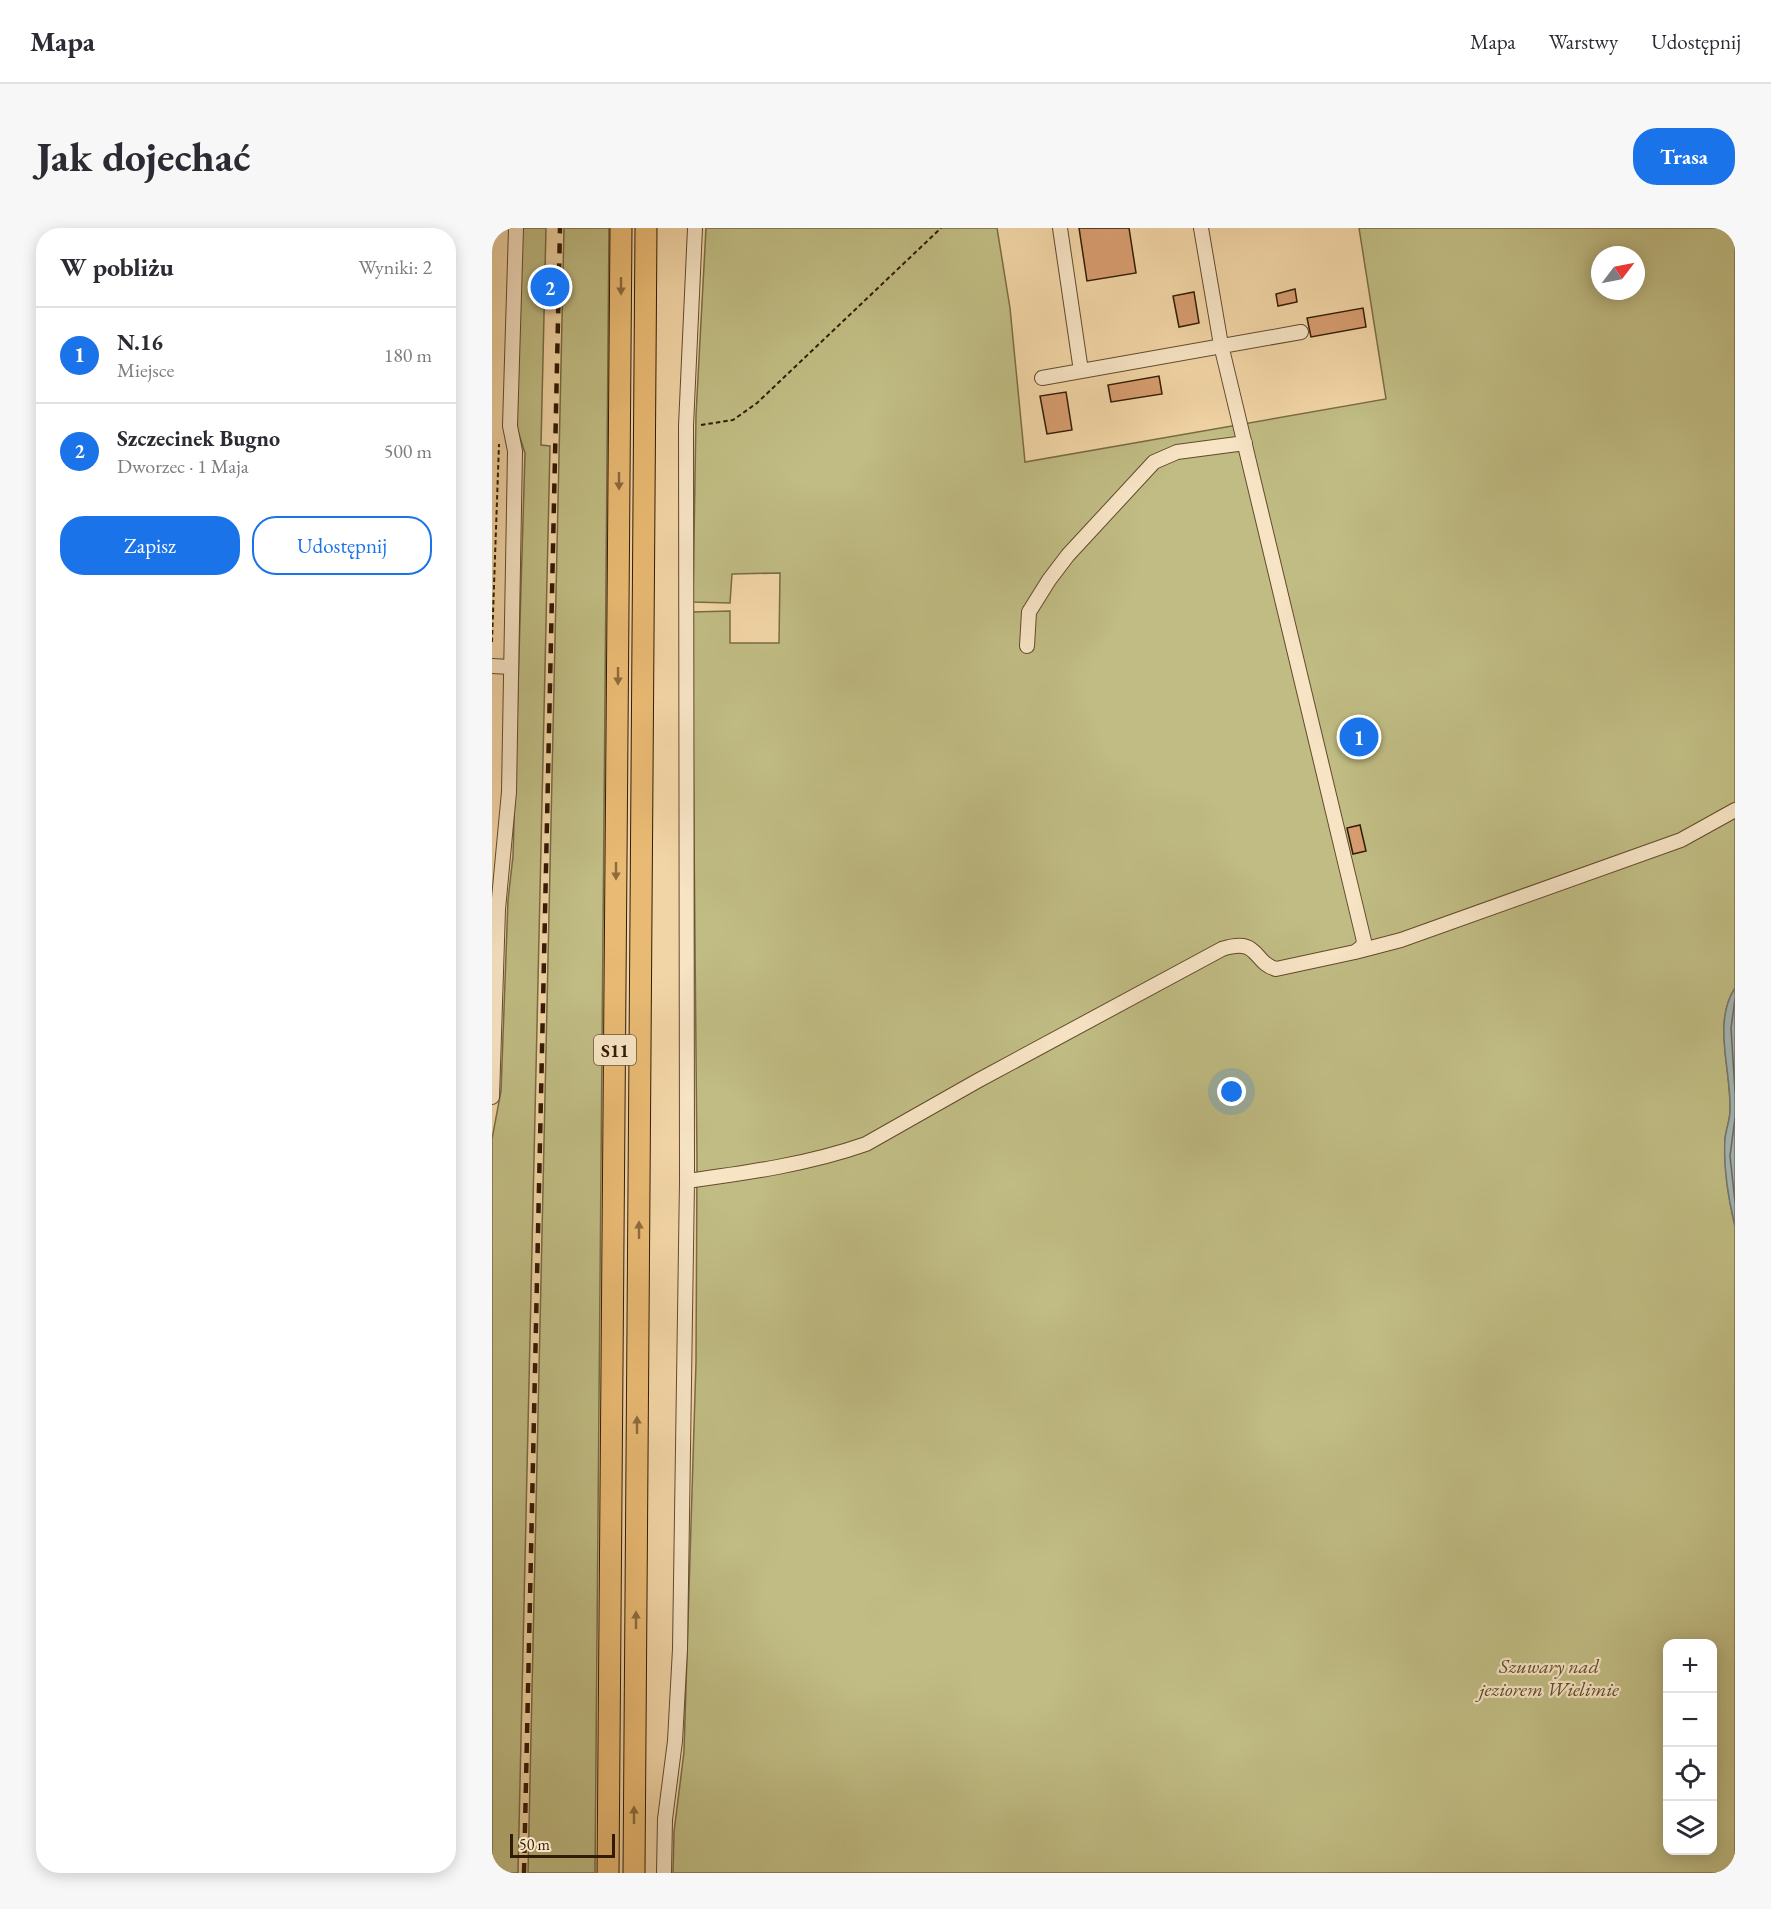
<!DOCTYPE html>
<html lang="pl">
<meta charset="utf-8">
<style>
body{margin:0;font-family:"EB Garamond",serif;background:#f7f7f7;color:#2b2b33}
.controls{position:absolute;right:18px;bottom:18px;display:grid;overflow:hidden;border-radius:12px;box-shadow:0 3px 15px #0003}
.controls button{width:54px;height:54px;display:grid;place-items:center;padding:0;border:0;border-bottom:2px solid #e1e1e2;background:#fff;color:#2b2b33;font:30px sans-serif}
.compass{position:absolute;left:1099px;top:18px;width:54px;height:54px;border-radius:50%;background:#fff;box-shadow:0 3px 15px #0003;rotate:58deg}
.scale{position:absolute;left:18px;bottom:15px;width:105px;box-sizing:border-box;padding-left:6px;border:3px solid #321b04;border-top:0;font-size:16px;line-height:21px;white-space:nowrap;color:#321b04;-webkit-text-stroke:4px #f7e4c5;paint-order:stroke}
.you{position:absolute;left:740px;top:864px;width:21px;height:21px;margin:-15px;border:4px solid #fff;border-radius:50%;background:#1a73e8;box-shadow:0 0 0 9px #1a73e833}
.badge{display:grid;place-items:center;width:39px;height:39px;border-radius:50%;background:#1a73e8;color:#fff;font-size:20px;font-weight:700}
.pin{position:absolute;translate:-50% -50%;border:3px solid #fff;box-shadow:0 2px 6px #0006}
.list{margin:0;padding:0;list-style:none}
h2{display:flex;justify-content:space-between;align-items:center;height:78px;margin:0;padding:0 24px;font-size:26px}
h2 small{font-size:20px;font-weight:400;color:#7c7c81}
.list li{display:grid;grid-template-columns:39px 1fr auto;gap:18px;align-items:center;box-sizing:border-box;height:96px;padding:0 24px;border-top:2px solid #e1e1e2}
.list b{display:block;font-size:22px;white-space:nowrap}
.list p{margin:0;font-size:20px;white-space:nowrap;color:#7c7c81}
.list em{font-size:20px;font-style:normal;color:#7c7c81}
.actions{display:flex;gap:12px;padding:18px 24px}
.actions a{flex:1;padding:14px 0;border:2px solid #1a73e8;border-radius:24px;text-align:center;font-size:21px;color:#1a73e8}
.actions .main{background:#1a73e8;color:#fff}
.icon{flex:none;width:33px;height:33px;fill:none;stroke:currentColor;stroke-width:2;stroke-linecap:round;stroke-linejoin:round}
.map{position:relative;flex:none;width:1243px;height:1645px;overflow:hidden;border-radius:24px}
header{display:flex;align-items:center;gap:36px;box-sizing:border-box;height:84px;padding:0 30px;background:#fff;border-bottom:2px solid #e1e1e2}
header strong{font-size:28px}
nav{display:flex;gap:33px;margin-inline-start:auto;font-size:21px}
.intro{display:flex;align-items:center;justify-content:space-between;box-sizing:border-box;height:144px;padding:0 36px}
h1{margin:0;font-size:42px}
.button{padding:15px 27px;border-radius:24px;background:#1a73e8;color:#fff;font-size:21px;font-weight:700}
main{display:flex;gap:36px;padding:0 36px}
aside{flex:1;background:#fff;border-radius:24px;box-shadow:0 3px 15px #0003}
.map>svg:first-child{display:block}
</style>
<header>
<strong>Mapa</strong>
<nav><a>Mapa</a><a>Warstwy</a><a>Udostępnij</a></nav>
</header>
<div class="intro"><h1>Jak dojechać</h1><a class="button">Trasa</a></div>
<main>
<aside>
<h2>W pobliżu<small>Wyniki: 2</small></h2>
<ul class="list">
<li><span class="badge">1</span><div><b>N.16</b><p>Miejsce</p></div><em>180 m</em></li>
<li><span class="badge">2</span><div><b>Szczecinek Bugno</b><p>Dworzec · 1 Maja</p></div><em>500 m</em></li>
</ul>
<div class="actions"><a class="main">Zapisz</a><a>Udostępnij</a></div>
</aside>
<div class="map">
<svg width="1243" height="1645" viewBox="0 0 1243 1645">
<rect width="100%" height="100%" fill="#f2d5a6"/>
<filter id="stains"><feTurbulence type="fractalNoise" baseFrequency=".00333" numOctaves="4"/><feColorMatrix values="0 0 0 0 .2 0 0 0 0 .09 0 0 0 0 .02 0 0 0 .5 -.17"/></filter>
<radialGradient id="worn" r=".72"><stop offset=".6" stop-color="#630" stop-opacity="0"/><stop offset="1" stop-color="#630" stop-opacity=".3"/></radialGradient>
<path fill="#c0bc83" stroke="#796c44" stroke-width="1.5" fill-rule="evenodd" d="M28,0H54L49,217L58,218L26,1645H0V911L9,863L16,672L21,628L33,225L24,197Z
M72,0H117L103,1645H36Z
M214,0H505L518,80L533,234L894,171L867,0H1243V760C1220,795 1240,844 1238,883C1238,892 1234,901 1233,911C1232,940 1236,969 1243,998V1645H181L182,1604L192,1524L204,1134L205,934L200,384L238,383V415H287L288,345L240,346L238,375L201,374L204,187ZM1108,27H1144V63H1108ZM1176,1416H1220V1622H1176Z"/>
<path fill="#a2b5b4" stroke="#75776e" stroke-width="1.5" d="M1243,760V998C1236,969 1231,941 1233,911C1234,901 1238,892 1238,883C1240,844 1220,795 1243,760Z"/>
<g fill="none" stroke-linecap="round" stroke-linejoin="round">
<path stroke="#6a685c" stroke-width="1.5" d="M1243,771L1239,800L1243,864
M1243,890L1238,928L1243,974"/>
</g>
<path fill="#d79d70" stroke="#321b04" stroke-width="1.5" d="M587,0H637L644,45L595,53Z
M803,61L805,74L786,78L784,66Z
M702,64L707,95L687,99L681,68Z
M871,80L874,99L819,109L815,90Z
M667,148L670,166L619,174L616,157Z
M574,164L580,202L555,206L548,168Z
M868,597L874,623L861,626L855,600Z"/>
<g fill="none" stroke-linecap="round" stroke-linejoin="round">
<defs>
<path id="minor" d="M568,0L589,143
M550,150L809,104
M535,418L537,384L557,352L576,327L662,234L685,224L753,215
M0,438L18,439
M863,724L909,712L1189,612L1243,582
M0,869L6,681L17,564L23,223L18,198L24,0
M195,953C255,945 317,936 374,916L487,852L730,721C768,709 760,734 784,741L863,724L870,719L872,713L729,117L709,0
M172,1645L173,1591L183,1513L188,1421L195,953L194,198L203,0"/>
<path id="highway" d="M116,1645L129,0
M142,1645L154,0"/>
</defs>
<use href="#minor" stroke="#624a2c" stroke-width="16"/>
<use href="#highway" stroke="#321b04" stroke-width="23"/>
<path stroke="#321b04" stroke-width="2" stroke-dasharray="4.5 3" stroke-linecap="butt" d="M209,197L241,192L265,175L449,0
M0,414L7,216"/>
<use href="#minor" stroke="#f7e4c5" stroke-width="14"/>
<use href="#highway" stroke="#e9ba73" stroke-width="21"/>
<path stroke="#321b04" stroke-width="4.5" stroke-dasharray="10 10" stroke-linecap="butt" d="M32,1645L68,0"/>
</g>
<defs><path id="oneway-solid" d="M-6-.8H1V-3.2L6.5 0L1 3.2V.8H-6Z" transform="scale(1.5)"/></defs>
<g fill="#8e6a3c">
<use href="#oneway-solid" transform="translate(129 58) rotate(90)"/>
<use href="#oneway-solid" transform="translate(127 253) rotate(90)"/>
<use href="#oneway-solid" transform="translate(126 448) rotate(90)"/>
<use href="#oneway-solid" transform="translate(124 643) rotate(90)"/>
<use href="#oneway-solid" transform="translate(147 1002) rotate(-90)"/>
<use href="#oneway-solid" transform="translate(145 1197) rotate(-90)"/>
<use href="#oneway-solid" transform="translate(144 1392) rotate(-90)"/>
<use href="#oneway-solid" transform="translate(142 1587) rotate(-90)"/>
</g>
<g text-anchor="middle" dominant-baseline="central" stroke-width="4.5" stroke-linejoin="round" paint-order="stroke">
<rect fill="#f7e4c5" stroke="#6d573e" stroke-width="1.5" x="102" y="807" width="42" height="30" rx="4.5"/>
<g font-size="18" font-weight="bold" fill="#321b04">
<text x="123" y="822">S11</text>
</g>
<g font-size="20" font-style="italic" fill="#5d4b2a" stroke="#f7e4c5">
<text x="1057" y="1438">Szuwary nad<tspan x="1057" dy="23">jeziorem Wielimie</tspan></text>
</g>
</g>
<rect width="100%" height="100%" filter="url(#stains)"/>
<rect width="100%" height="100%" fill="url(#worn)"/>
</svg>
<div class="controls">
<button>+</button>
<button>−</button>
<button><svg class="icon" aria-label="locate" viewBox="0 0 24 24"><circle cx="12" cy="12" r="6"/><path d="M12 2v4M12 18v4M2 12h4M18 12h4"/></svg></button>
<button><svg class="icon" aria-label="layers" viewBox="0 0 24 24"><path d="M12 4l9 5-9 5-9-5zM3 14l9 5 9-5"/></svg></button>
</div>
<svg class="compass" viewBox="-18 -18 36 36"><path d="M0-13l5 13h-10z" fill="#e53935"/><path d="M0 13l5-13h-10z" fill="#7c7c81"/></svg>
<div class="scale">50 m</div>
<div class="you"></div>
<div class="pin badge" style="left:867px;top:509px">1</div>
<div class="pin badge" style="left:58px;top:59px">2</div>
</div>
</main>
